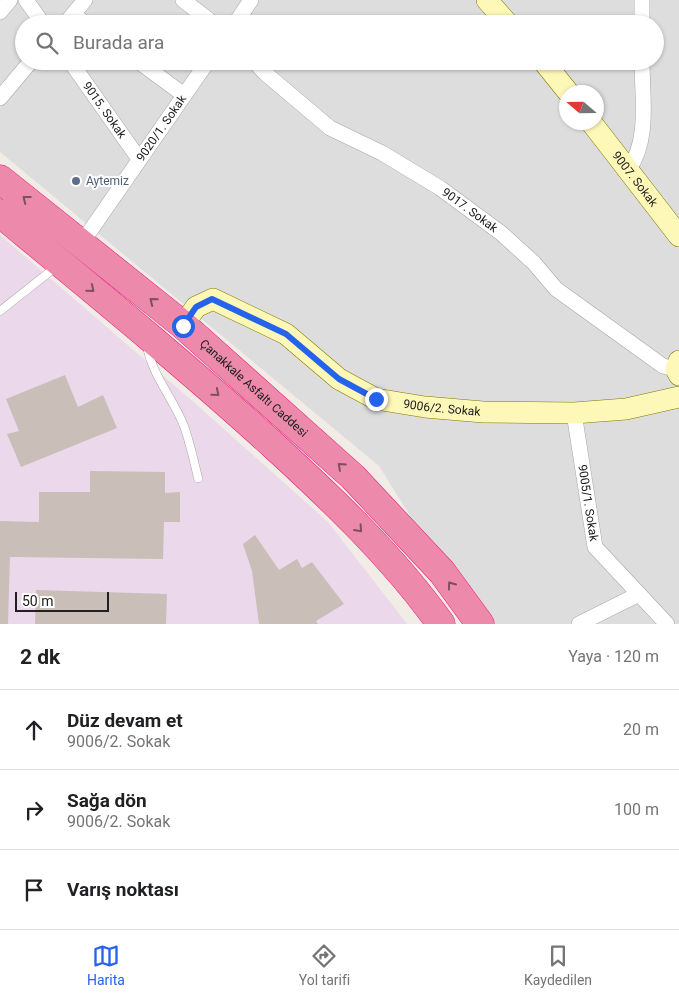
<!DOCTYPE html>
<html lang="tr">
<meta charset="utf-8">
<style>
body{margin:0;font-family:Roboto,sans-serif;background:#f6f6f6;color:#202124}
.compass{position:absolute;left:559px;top:85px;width:45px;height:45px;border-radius:50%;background:#fff;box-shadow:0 1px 4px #0004;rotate:290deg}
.scale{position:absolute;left:15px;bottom:12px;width:94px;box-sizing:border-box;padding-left:5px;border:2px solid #202020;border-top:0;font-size:14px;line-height:18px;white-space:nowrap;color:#202020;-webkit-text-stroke:4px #fff;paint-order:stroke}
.stop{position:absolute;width:15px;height:15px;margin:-11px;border:4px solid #2563eb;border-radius:50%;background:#fff}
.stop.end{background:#2563eb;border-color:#fff;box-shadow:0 1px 5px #0008}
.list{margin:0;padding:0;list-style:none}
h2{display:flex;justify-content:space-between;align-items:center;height:65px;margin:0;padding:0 20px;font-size:21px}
h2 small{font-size:16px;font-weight:400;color:#757577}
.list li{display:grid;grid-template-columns:32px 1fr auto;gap:15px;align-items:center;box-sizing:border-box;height:80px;padding:0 20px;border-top:1px solid #e0e0e0}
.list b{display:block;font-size:19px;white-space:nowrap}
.list p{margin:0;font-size:16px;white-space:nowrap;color:#757577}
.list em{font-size:16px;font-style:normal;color:#757577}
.icon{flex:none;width:28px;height:28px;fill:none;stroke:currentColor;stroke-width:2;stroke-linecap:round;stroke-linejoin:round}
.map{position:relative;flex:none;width:679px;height:624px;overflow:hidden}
.search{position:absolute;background:#fff;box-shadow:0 1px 4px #0004;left:15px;right:15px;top:15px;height:55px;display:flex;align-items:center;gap:12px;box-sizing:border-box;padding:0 18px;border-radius:28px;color:#757577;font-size:19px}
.sheet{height:305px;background:#fff}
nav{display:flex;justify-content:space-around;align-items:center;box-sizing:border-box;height:70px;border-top:1px solid #e0e0e0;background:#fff;font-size:14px;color:#757577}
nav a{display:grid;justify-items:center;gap:2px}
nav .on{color:#2563eb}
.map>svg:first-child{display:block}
</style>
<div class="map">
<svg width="679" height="624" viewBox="0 0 679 624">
<rect width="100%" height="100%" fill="#f1ece6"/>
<path fill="#dedddd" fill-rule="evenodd" d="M0,0H679V624H478L379,466L0,152ZM24,24H655V61H24ZM566,92H596V122H566Z"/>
<path fill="#ebd8ea" d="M0,235L197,405L328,522L407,624H0Z"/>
<path fill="#cabeb9" d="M65,375L78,407L103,395L117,428L21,467L7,434L19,431L6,399Z
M90,471L165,472V493L180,492V522H164L163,559L10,557L8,624H0V521L39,522V492H90Z
M255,535L279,570L297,559L302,568L312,562L344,604L316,621L318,624H259L252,571L243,544Z
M36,590L167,594L166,624H35Z"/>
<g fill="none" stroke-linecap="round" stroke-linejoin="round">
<defs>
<path id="lane" d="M0,311L57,266
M147,346C152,375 173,398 184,426C190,443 194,461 198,478"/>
<g id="street">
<path d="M26,0L43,24"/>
<path d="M183,0L214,24"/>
<path d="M642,0V24"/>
<path d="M0,12L10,0"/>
<path d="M74,15L86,24"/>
<path d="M65,24L85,0"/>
<path d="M235,24L251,0"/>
<path id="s1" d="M70,61L139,159"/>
<path d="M138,61L184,95"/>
<path id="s2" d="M254,61L265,73L330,128L382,153L440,188L501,233L534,263L556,289L663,366L676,369"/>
<path d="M0,98L31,61"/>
<path d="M628,170C650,141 642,96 642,61"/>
<path id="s3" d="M81,244L208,61"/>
<path id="s4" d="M574,413L595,547L667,624"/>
<path d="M579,624L639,594"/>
</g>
<g id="secondary">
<path d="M487,0L508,24"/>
<path d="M543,61L568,92"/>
<path id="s5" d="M591,122L679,236"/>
<path id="s6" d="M183,325L196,307L213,299L286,334L339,379L376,399L425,407L483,412L574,413L626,409L679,397"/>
<path d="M679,361L676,369L679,375"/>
</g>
<g id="highway">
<path id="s7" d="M0,179L183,325L353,477L442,572L480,624"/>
<path d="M0,213C92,289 185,365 273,445C333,500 393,557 441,624"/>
</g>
</defs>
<use href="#lane" stroke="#a7a7a7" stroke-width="9"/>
<use href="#street" stroke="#a7a7a7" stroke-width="16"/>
<use href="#secondary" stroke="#7f7a00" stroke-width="22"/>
<use href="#highway" stroke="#e61d7f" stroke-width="29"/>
<use href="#lane" stroke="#fff" stroke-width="8"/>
<use href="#street" stroke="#fff" stroke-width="15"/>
<use href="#secondary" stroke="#fdf7b8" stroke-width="21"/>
<use href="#highway" stroke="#ed8aab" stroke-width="28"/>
</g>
<defs><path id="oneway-chevron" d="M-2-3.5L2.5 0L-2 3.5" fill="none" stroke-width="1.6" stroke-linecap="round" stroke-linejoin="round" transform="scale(1.25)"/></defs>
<g stroke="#7c505f">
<use href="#oneway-chevron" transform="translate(26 199) rotate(-142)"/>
<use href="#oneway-chevron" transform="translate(91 289) rotate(40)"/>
<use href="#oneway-chevron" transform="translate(153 301) rotate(-141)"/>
<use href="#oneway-chevron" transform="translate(216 393) rotate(40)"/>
<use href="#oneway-chevron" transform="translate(341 466) rotate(-138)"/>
<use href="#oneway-chevron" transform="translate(359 529) rotate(48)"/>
<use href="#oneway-chevron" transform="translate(451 585) rotate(-126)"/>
</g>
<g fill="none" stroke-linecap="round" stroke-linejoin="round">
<path stroke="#2563eb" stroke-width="6" d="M183,326L196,307L212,299L286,334L339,379L376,399"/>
</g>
<circle fill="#5c6f8a" stroke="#fff" stroke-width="2" cx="76" cy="181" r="5"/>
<g text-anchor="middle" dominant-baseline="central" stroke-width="4" stroke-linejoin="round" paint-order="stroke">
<g font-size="12" fill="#202020" stroke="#fff">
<text stroke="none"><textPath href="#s1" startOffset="60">9015. Sokak</textPath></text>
<text stroke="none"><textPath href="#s3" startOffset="141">9020/1. Sokak</textPath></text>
<text stroke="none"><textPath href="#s5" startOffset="72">9007. Sokak</textPath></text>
<text stroke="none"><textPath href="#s2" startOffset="264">9017. Sokak</textPath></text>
<text stroke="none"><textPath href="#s7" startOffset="329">Çanakkale Asfaltı Caddesi</textPath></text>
<text stroke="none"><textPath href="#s6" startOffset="300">9006/2. Sokak</textPath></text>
<text stroke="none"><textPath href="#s4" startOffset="91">9005/1. Sokak</textPath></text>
</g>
<g font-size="12" fill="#4e5e75" stroke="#fff" text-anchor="start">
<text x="86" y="181">Aytemiz</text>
</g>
</g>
</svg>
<svg class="compass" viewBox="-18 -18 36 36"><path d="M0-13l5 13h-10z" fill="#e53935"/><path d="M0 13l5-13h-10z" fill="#757577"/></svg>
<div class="scale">50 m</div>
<div class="stop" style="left:183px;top:326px"></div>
<div class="stop end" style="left:376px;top:399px"></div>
<div class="search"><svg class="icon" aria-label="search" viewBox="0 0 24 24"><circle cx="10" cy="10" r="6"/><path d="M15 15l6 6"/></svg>Burada ara</div>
</div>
<section class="sheet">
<h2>2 dk<small>Yaya · 120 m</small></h2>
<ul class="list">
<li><svg class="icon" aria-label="ahead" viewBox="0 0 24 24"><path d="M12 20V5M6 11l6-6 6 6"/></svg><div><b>Düz devam et</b><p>9006/2. Sokak</p></div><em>20 m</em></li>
<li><svg class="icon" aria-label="right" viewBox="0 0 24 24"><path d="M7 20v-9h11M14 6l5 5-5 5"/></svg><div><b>Sağa dön</b><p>9006/2. Sokak</p></div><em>100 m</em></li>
<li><svg class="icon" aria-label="arrive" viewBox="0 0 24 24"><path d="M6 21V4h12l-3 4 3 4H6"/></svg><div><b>Varış noktası</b></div></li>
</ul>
</section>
<nav>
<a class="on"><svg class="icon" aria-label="map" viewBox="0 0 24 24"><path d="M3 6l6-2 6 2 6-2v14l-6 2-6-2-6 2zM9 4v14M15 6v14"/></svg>Harita</a>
<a><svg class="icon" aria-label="directions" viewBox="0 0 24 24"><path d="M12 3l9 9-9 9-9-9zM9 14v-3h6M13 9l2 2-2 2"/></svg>Yol tarifi</a>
<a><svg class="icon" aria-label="saved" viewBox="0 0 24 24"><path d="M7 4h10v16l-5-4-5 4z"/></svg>Kaydedilen</a>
</nav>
